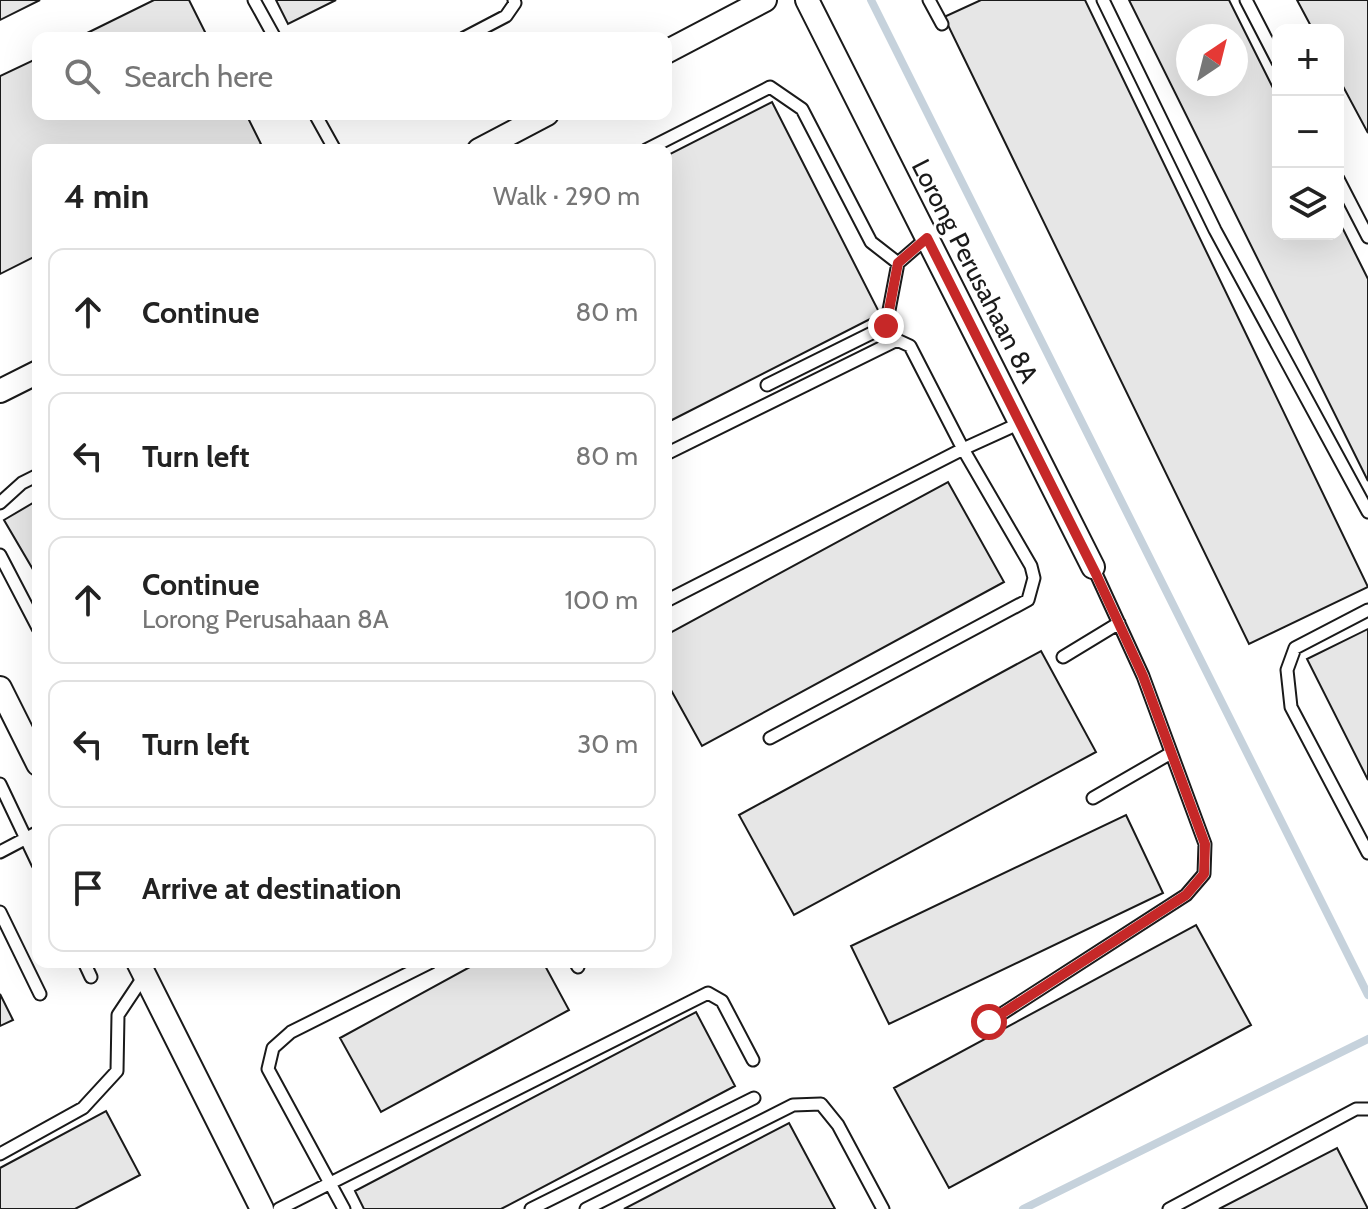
<!DOCTYPE html>
<meta charset="utf-8">
<style>
body{margin:0;font-family:Cabin,sans-serif;background:#f2f2f2;color:#222}
.controls{position:absolute;right:24px;top:24px;display:grid;overflow:hidden;border-radius:16px;box-shadow:0 8px 32px #0002}
.controls button{width:72px;height:72px;display:grid;place-items:center;padding:0;border:0;border-bottom:2px solid #e0e0e0;background:#fff;color:#222;font:40px sans-serif}
.compass{position:absolute;left:1176px;top:24px;width:72px;height:72px;border-radius:50%;background:#fff;box-shadow:0 8px 32px #0002;rotate:35deg}
.stop{position:absolute;width:24px;height:24px;margin:-18px;border:6px solid #c62828;border-radius:50%;background:#fff}
.stop.end{background:#c62828;border-color:#fff;box-shadow:0 2px 8px #0008}
.list{margin:0;padding:0;list-style:none}
h2{display:flex;justify-content:space-between;align-items:center;height:104px;margin:0;padding:0 32px;font-size:34px}
h2 small{font-size:26px;font-weight:400;color:#767676}
.list li{display:grid;grid-template-columns:52px 1fr auto;gap:24px;align-items:center;box-sizing:border-box;height:128px;margin:0 16px 16px;padding:0 16px;border:2px solid #e0e0e0;border-radius:16px}
.list b{display:block;font-size:30px;white-space:nowrap}
.list p{margin:0;font-size:26px;white-space:nowrap;color:#767676}
.list em{font-size:26px;font-style:normal;color:#767676}
.icon{flex:none;width:44px;height:44px;fill:none;stroke:currentColor;stroke-width:2;stroke-linecap:round;stroke-linejoin:round}
.map{position:relative;flex:none;width:1368px;height:1209px;overflow:hidden}
.search{position:absolute;background:#fff;box-shadow:0 8px 32px #0002;left:32px;top:32px;width:640px;height:88px;display:flex;align-items:center;gap:20px;box-sizing:border-box;padding:0 28px;border-radius:16px;color:#767676;font-size:30px}
.panel{position:absolute;background:#fff;box-shadow:0 8px 32px #0002;left:32px;top:144px;width:640px;height:824px;border-radius:16px}
.map>svg:first-child{display:block}
</style>
<div class="map">
<svg width="1368" height="1209" viewBox="0 0 1368 1209">
<rect width="100%" height="100%" fill="#fff"/>
<g fill="none" stroke-linecap="round" stroke-linejoin="round">
<path stroke="#c6d2dc" stroke-width="8" d="M871,0L1368,995
M1023,1209L1368,1039"/>
</g>
<path fill="#e6e6e6" stroke="#1a1a1a" stroke-width="2" fill-rule="evenodd" d="M0,0H40L0,20Z
M154,0H189L208,38H77Z
M276,0H336L288,24Z
M981,0H1085L1368,587L1249,644L944,17Z
M1129,0H1229L1278,98V234H1338V219L1368,279V481ZM1188,36H1236V84H1188Z
M1297,0H1368V133L1338,77V30H1313Z
M38,58V114H246L261,144L250,150H38V255L0,274V76Z
M772,102L880,314L666,423V156Z
M948,482L1004,582L702,746L666,681V635Z
M38,500V578L4,520Z
M1368,629V780L1307,659Z
M1041,651L1096,752L794,915L739,815Z
M1126,815L1163,893L889,1024L851,946Z
M1196,925L1251,1025L949,1188L894,1088Z
M479,962H543L569,1010L381,1112L340,1038Z
M0,994L13,1020L0,1026Z
M696,1012L735,1086L501,1209H364L355,1191Z
M106,1111L140,1175L75,1209H0V1168Z
M789,1123L835,1209H624Z
M1337,1148L1368,1209H1219Z"/>
<g fill="none" stroke-linecap="round" stroke-linejoin="round">
<defs>
<path id="lane" d="M254,0L275,38
M929,0L942,24
M1103,0L1215,230L1368,512
M1246,0L1278,62
M464,38L506,16L515,3L514,0
M315,114L335,150
M646,150L770,87L802,109L871,242L898,263
M1338,179L1368,237
M767,385L886,326L898,263L927,238
M666,454L897,340L910,346L963,449L1020,423
M0,503L22,483L38,475
M0,555L38,628
M666,601L963,449L1031,566L1034,578L1028,600L770,738
M1368,610L1295,648L1287,670L1291,707L1368,853
M1063,657L1119,623
M0,784L38,864
M1093,798L1171,753
M0,852L38,832
M0,912L40,994
M84,962L91,977
M575,962L578,967
M989,1022L1186,895L1204,874L1205,844L1143,676L1093,567
M0,1154L83,1108L117,1071L118,1015L144,976
M279,1209L708,993L722,1001L753,1060
M344,1209L268,1069L273,1048L291,1032L431,962
M531,1209L754,1098
M586,1209L793,1105L821,1104L838,1125L883,1209
M1169,1209L1356,1109H1368"/>
<path id="street" d="M807,0L1093,567
M666,52L765,0
M479,150L547,114
M0,391L38,372
M0,688L38,764
M138,962L262,1209"/>
</defs>
<use href="#lane" stroke="#1a1a1a" stroke-width="15"/>
<use href="#street" stroke="#1a1a1a" stroke-width="26"/>
<use href="#lane" stroke="#fff" stroke-width="11"/>
<use href="#street" stroke="#fff" stroke-width="22"/>
</g>
<g fill="none" stroke-linecap="round" stroke-linejoin="round">
<path stroke="#c62828" stroke-width="10" d="M886,326L898,263L927,238L1096,574L1143,676L1205,844L1204,874L1186,895L989,1022"/>
</g>
<g text-anchor="middle" dominant-baseline="central" stroke-width="6" stroke-linejoin="round" paint-order="stroke">
<g font-size="26" fill="#1a1a1a" stroke="#fff">
<text transform="translate(975 271) rotate(63)">Lorong Perusahaan 8A</text>
</g>
</g>
</svg>
<div class="controls">
<button>+</button>
<button>−</button>
<button><svg class="icon" aria-label="layers" viewBox="0 0 24 24"><path d="M12 4l9 5-9 5-9-5zM3 14l9 5 9-5"/></svg></button>
</div>
<svg class="compass" viewBox="-18 -18 36 36"><path d="M0-13l5 13h-10z" fill="#e53935"/><path d="M0 13l5-13h-10z" fill="#767676"/></svg>
<div class="stop" style="left:989px;top:1022px"></div>
<div class="stop end" style="left:886px;top:326px"></div>
<div class="search"><svg class="icon" aria-label="search" viewBox="0 0 24 24"><circle cx="10" cy="10" r="6"/><path d="M15 15l6 6"/></svg>Search here</div>
<section class="panel">
<h2>4 min<small>Walk · 290 m</small></h2>
<ul class="list">
<li><svg class="icon" aria-label="ahead" viewBox="0 0 24 24"><path d="M12 20V5M6 11l6-6 6 6"/></svg><div><b>Continue</b></div><em>80 m</em></li>
<li><svg class="icon" aria-label="left" viewBox="0 0 24 24"><path d="M17 20v-9H6M10 6l-5 5 5 5"/></svg><div><b>Turn left</b></div><em>80 m</em></li>
<li><svg class="icon" aria-label="ahead" viewBox="0 0 24 24"><path d="M12 20V5M6 11l6-6 6 6"/></svg><div><b>Continue</b><p>Lorong Perusahaan 8A</p></div><em>100 m</em></li>
<li><svg class="icon" aria-label="left" viewBox="0 0 24 24"><path d="M17 20v-9H6M10 6l-5 5 5 5"/></svg><div><b>Turn left</b></div><em>30 m</em></li>
<li><svg class="icon" aria-label="arrive" viewBox="0 0 24 24"><path d="M6 21V4h12l-3 4 3 4H6"/></svg><div><b>Arrive at destination</b></div></li>
</ul>
</section>
</div>
